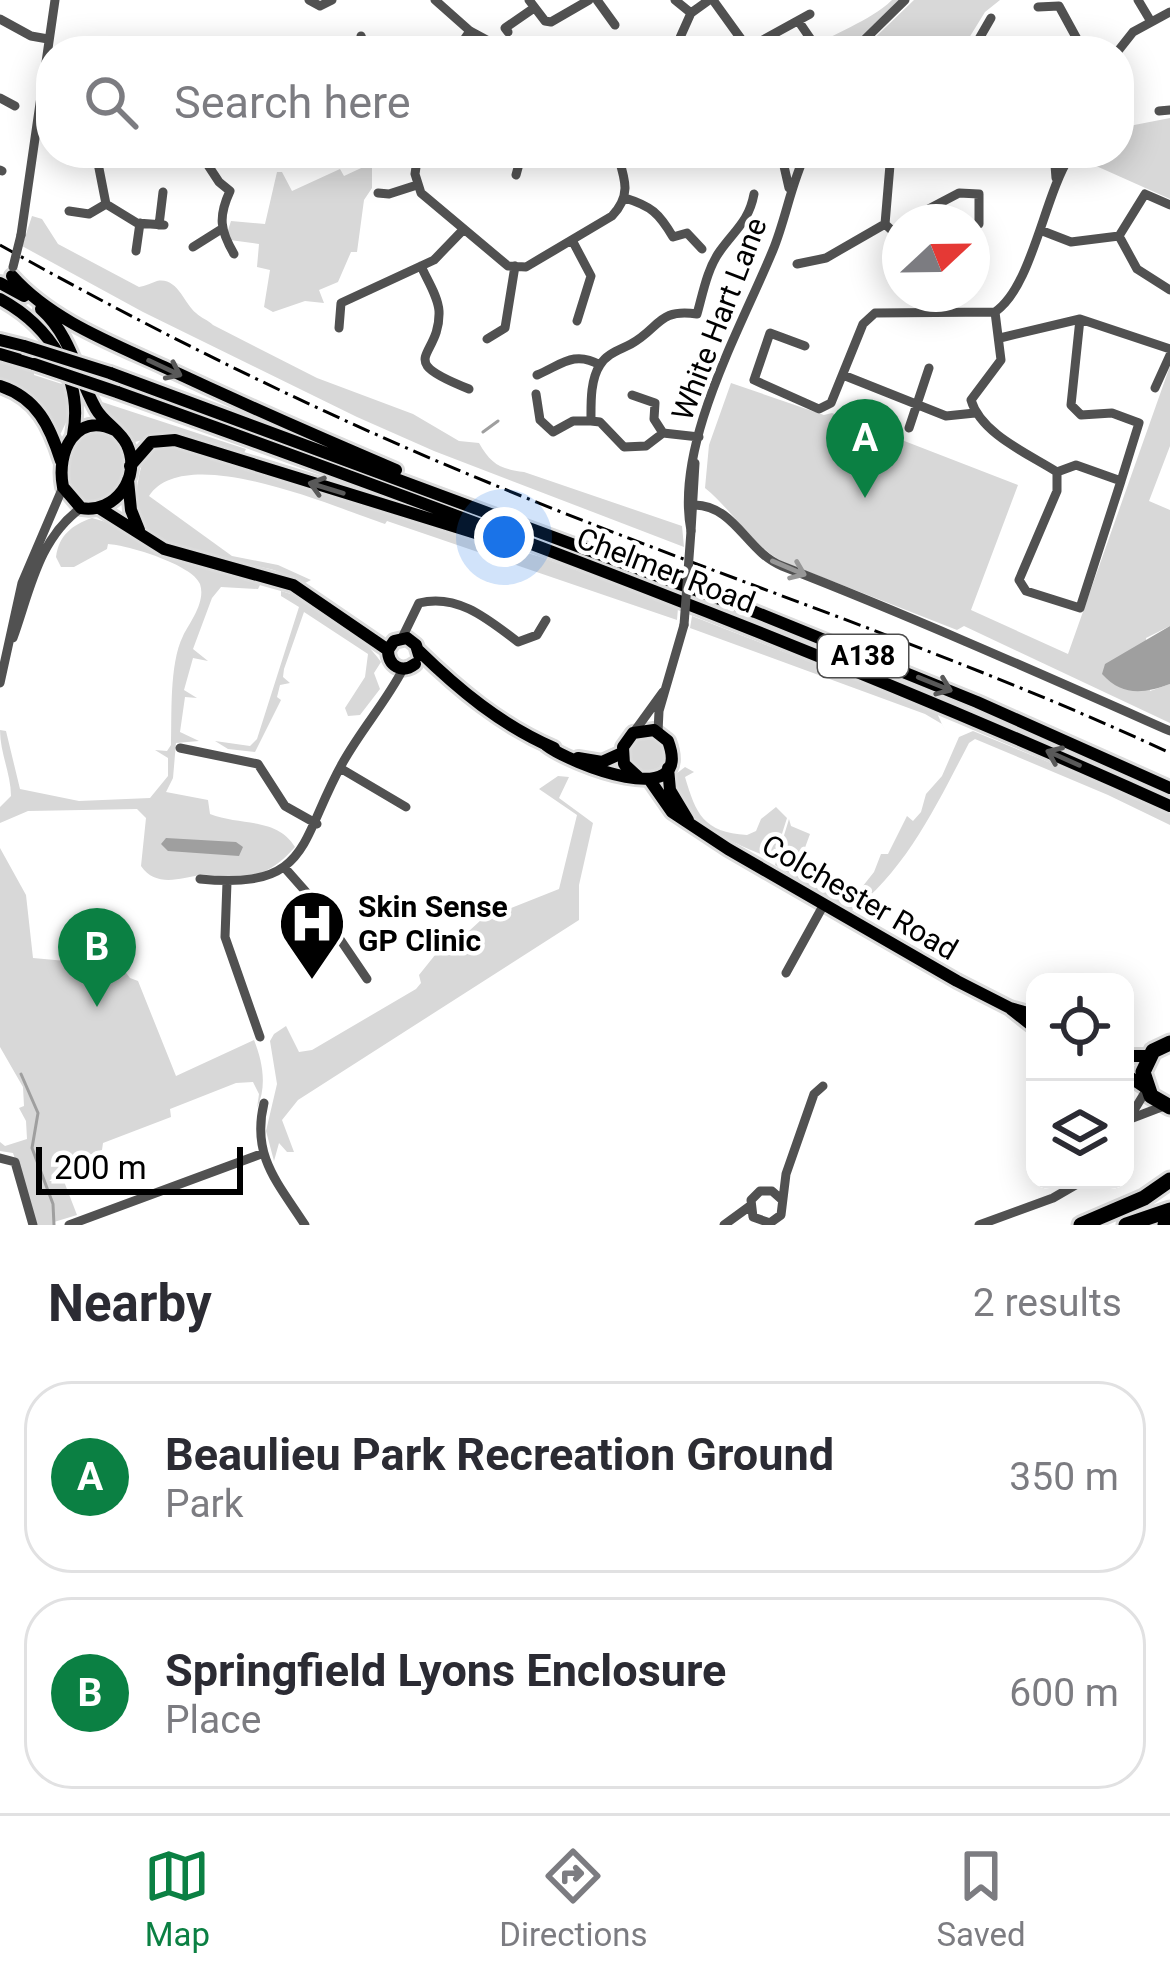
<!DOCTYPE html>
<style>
body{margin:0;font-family:Roboto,sans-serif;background:#f2f2f3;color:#2b2b33}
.controls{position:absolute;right:36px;bottom:36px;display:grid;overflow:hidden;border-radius:24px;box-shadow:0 6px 30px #0003}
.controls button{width:108px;height:108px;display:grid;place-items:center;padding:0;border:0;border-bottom:3px solid #e1e1e2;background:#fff;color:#2b2b33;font:60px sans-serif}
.compass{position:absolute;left:882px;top:204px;width:108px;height:108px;border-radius:50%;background:#fff;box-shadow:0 6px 30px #0003;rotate:68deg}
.scale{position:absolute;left:36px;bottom:30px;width:207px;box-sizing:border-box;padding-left:12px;border:6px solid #000;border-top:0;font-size:33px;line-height:42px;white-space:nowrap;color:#000;-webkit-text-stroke:9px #fff;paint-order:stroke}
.you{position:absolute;left:504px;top:537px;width:42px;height:42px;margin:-30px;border:9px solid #fff;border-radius:50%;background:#1a73e8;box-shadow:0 0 0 18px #1a73e833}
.badge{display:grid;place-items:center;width:78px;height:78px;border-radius:50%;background:#0b8043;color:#fff;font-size:39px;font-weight:700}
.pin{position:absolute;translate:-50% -99px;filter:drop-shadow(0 3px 6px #0008)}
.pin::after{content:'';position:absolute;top:63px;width:42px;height:36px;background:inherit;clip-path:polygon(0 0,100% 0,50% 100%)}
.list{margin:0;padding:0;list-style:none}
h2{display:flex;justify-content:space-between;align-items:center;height:156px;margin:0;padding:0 48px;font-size:51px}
h2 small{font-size:39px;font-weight:400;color:#7c7c81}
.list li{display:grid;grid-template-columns:78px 1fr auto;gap:36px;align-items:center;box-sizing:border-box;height:192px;margin:0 24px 24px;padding:0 24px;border:3px solid #e1e1e2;border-radius:48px}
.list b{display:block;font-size:45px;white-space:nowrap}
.list p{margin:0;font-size:39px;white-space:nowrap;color:#7c7c81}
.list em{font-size:39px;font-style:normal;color:#7c7c81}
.icon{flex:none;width:66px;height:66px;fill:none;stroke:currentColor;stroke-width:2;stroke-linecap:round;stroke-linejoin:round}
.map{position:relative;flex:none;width:1170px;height:1225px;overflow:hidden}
.search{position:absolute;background:#fff;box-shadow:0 6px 30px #0003;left:36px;right:36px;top:36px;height:132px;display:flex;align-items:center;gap:30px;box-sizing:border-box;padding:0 42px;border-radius:48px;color:#7c7c81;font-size:45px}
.sheet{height:588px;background:#fff}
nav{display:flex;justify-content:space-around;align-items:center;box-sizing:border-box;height:168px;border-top:3px solid #e1e1e2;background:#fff;font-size:33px;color:#7c7c81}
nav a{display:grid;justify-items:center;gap:6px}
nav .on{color:#0b8043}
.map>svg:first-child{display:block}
</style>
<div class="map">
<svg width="1170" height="1225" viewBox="0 0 1170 1225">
<rect width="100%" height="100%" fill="#fff"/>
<path fill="#d8d8d8" d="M892,0H899L848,51H808C835,31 868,23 892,0Z
M914,0H1000L985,12L961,51H861Z
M1170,118V199L1085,161L1090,153H1119V128Z
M372,163V188L364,200L357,252H351L338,282L319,290L324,303L305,301L273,312L264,307L270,270L257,267L259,244L230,240L227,233L231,221L265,224L277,172H282L292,191L340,169L344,176Z
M32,216L42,219L58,244L139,287C145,286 151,283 157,281C178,277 184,304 196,313C201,318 208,320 213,325L317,378L413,414L459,441L479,443C491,464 500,469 524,472L682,526L684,547L434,451L357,417L143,312L22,246Z
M0,359L34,368V375L65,385L70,414L61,433L58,435L33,397L0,381Z
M1170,366V446L1149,501L1170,510V626L1146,638L1150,691L1170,684V723L964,626L957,630L781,561C751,543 732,510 705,488L709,445L731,383L824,415L832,413L1018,485L971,610L1068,654Z
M102,402L246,449L242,457L154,437L135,442L106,413Z
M97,430L117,439C126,452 126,462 122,477C105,552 19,450 97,430Z
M167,443L541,557L678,608L677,620L387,521L385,524C334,507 185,441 149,496L232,556L278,565L311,580L305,583C293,579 282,572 270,569C193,550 108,562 146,451Z
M92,518L113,524L164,558L254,581L260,585L258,589L221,587L212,598L193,649L208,661L193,658L184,690L197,698L185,697L180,732L199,741L176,743L173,778L166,792L208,800L210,814C240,826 277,817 295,847C277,868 256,880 229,877C220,877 208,874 200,875C181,878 156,888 141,866L146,818L137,809L28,811L0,823V807L11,796C11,774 0,753 0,730L6,731L20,789L79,801L150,798L168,776V758L155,750L167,751L171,745C172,717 169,664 183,636C190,622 206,602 200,584C193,565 128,545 108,544L107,549L74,567H61L56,557C59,535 72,525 92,518Z
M281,591C317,600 360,632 381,662L374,673L380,689L360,715L348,716L345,708L365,677L368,654L304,612L284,669L283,677L290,683L280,685L277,697L281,700L255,752L228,749L215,741L250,746L257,739L299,607L281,596Z
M692,616L936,711L946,733L942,724L925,714L690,628Z
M973,731L1170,812V825L1108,795L975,739L969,743C938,802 905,873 850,912L775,865L789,819L791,826L810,834L799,864L803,866L801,871L846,895L849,891L855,896L874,872L881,854H888L907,816L913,821L921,812L926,794L942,776L959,737Z
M628 754a19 19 0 1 1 38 0a19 19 0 1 1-38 0Z
M685,767L694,772L685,777C696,814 703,832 747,835L756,831L761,819L776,807L787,818L774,859C737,845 678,822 672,777Z
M558,776L569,777L559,798L593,823L579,885V920L298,1100L282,1120L294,1152H287L279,1143L274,1161L266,1131L277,1084L270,1041L274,1034L286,1026L299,1052L312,1050L416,989L421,983L419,975L439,950L456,943L481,920L559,889L577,815L539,789Z
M0,848L26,895L33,958L121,966L130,978L138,981L176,1076L254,1040C263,1062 267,1087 257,1108L259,1094L253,1082L236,1083L170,1109L171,1117L103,1143L102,1150L62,1166L60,1171L77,1215L54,1222L55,1225H37L13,1153L0,1151V1142L5,1146L27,1139L26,1121L19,1108L24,1106L23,1087L0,1047Z"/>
<path fill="#9f9f9f" d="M1170,626V684C1143,694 1122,696 1102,674L1105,664Z
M166,838L236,842L243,847L239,856L168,851L161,844Z"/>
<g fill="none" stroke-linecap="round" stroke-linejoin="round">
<path stroke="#9f9f9f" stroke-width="3" d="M483,432L498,421
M21,1074L38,1113L32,1148L53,1204L54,1225"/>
<defs>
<path id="major" d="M12,276C51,320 112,343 164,367C241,403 318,437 396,470
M0,283L24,296
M0,299C50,326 84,378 73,435
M41,309C72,337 76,374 96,409C104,423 121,431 127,445C142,477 115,514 81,508L63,487C56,453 75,411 115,430
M0,340L24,346
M0,354L34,364
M110,373L755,612L977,702L1170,788
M0,386C37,398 50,426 61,461
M117,392C472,519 826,651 1170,806
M130,466L151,442L175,440L495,539
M128,480L131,510L139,530
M99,508L164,549L293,585L388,650C388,666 402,674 415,664
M388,650L394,641L407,638L416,645L419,655
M418,650C459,690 501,725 554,748
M546,745C569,763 695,813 668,741L654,730L633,733L623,747L624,764L638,777
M578,758L602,762L622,753
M668,768L670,790L688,820
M649,779L672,812L728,849L957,981L1010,1008L1035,1015
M1011,1009L1035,1028
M1125,1056H1149
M1125,1074L1146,1088"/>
<path id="highway" d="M1170,1043L1153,1051L1143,1072L1151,1096L1170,1107
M1081,1225L1144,1198L1170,1180
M1126,1225L1170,1210
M1165,1225L1170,1223"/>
</defs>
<use href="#major" stroke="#dbdbdb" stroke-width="18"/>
<use href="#highway" stroke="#dbdbdb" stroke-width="21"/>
<path stroke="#515151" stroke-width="9" d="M309,0L320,6L332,0
M435,0L470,31L507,51
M529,0L545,21L551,22L589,0
M597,0L615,25
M675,0L691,13
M713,0L744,43L752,46L810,14
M1138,0L1150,20
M1038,7L1059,6L1077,39L1092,51
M0,19L31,36L48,39
M799,22L812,41
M508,32L505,28L534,8
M361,36L367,51
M677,41L694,51
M456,51L470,31
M674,51L691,13L709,0
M853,51L905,0
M972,51L991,18
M1118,51L1133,32L1170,12
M0,98L15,106
M1159,111L1170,110
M96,153L106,204L137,223L164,225
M200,153L219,182L230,191C218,217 220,230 234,254
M418,153L415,174L421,193L508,266L526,267L612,216C632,195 625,179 617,153
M781,153L789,188
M891,153L885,224L900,238
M0,170L2,171
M516,175L522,153
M1056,178L1054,153L1071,155
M378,193L389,194L417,185
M625,198C651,206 659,213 673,237L687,233L702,249
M69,211L89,214L106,204
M919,222L921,213L959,193L979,194V224
M159,225L163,192
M1040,230L1071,242L1119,236L1137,269L1170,290
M21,235L55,0
M1119,236L1145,194L1170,205
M572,240L591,276L577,321
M193,247L220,230
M136,251L140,223
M797,264L826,258L885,224
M421,266C427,280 438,296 439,311C441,359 391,358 469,389
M995,312L1001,360L971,400C981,434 1029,454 1057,472
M1080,319L1071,405L1081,415L1112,413L1139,423L1121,481
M339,328L341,303L434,260L462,231
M1000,338L1080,319L1170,349
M487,339L505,328L515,266
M805,346L770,333L754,380L819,409L831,403L863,324L875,313L995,312C1032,287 1044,196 1070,156
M537,375C561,365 574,350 600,365
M843,375L946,416L975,413
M1155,388L1170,355
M536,394L540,420L553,432L573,421H591
M632,395L655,403L654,419L663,433
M909,428L929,368
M699,437L663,433L646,446L624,447L600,422L591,421C591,404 590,380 600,365C607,353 620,350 631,344C660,328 658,308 697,314C703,293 707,269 720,251C735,230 749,221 754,194
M695,463L691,531C674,445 741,328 773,250C786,218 791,184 806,153
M1076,465L1121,481L1080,608L1026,591L1019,580L1057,491V472Z
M695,505C735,506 747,552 782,566C913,617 1041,674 1170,731
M13,638C30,591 38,539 81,508
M402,638L419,603C458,593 489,620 518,642L537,635L546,620
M0,683L22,583L63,487
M634,732L663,692
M658,732L659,711L684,625
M180,748L258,764L285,806L317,824
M340,768L406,807
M284,867L314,901L367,979
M200,879C311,890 299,841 342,764C360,731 386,702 403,669
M227,882L225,937L260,1037
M786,973L823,906
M264,1103C251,1156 278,1183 305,1225
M1130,1119L1164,1106
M1125,1125L1147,1089
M0,1158L15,1162L33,1225
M781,1199L772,1191H760L751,1200L753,1217L770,1223L781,1215L786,1174L814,1094L823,1086
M69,1225L261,1154
M724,1225L750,1206
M979,1225L1053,1198L1084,1180"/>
<use href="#major" stroke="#000" stroke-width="12"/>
<use href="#highway" stroke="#000" stroke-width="15"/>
<path stroke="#000" stroke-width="3" stroke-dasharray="18 6 3 6" stroke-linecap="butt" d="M0,245C159,334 323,415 492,484C717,577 949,650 1170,753"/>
<defs>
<path id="major-bridge" d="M24,346L110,373
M34,364L117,392"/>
</defs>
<use href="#major-bridge" stroke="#dbdbdb" stroke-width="18" stroke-linecap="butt"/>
<path stroke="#515151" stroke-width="9" d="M13,267L21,235
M684,625L691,531"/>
<use href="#major-bridge" stroke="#000" stroke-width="12"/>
</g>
<defs><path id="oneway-shaft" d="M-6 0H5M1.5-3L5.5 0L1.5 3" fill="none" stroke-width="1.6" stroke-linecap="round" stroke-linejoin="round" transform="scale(3)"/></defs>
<g stroke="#595959">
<use href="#oneway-shaft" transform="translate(165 368) rotate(25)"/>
<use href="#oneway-shaft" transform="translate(326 488) rotate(-163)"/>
<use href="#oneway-shaft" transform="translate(935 684) rotate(22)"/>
<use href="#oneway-shaft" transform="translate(1063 758) rotate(-156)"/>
</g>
<use stroke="#979797" href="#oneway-shaft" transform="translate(789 568) rotate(23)"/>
<defs>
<symbol id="hospital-pin" viewBox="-11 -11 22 30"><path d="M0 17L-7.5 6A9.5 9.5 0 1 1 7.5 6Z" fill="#000" stroke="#fff"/><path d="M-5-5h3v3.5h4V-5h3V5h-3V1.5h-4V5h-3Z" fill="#fff"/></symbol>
</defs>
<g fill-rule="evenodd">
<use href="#hospital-pin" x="274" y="885" width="76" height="104"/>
</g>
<g text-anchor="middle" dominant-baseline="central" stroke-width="9" stroke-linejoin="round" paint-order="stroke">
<rect fill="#fff" stroke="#4c4c4c" stroke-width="3" x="818" y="635" width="90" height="42" rx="9"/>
<g font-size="27" font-weight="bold" fill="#000">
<text x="863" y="656">A138</text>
</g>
<g font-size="30" fill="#000" stroke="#fff">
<text transform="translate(719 319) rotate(-69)">White Hart Lane</text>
<text transform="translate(666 570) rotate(21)">Chelmer Road</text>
<text transform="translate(860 897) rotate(30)">Colchester Road</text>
</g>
<g font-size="30" font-weight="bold" fill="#000" stroke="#fff" text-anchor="start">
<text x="358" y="906">Skin Sense<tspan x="358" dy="34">GP Clinic</tspan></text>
</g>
</g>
</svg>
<div class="controls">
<button><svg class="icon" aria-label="locate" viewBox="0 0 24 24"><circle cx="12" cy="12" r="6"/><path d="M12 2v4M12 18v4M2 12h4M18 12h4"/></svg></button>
<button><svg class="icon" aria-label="layers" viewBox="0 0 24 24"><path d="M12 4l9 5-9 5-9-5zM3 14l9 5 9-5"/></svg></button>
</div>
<svg class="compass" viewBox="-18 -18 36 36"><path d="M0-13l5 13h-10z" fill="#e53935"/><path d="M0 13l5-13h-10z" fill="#7c7c81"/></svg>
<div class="scale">200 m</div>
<div class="you"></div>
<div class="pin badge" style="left:865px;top:498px">A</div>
<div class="pin badge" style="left:97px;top:1007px">B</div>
<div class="search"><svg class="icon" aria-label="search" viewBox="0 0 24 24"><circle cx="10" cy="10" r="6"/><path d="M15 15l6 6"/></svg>Search here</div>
</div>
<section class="sheet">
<h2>Nearby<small>2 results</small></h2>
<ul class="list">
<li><span class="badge">A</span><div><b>Beaulieu Park Recreation Ground</b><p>Park</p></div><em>350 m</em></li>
<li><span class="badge">B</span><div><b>Springfield Lyons Enclosure</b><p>Place</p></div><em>600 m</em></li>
</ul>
</section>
<nav>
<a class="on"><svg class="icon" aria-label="map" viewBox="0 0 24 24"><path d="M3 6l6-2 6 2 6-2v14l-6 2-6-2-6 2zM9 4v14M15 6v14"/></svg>Map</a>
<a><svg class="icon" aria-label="directions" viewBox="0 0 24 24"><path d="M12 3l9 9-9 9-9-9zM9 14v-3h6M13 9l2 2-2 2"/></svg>Directions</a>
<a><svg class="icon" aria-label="saved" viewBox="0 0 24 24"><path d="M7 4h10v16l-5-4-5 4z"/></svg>Saved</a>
</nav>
